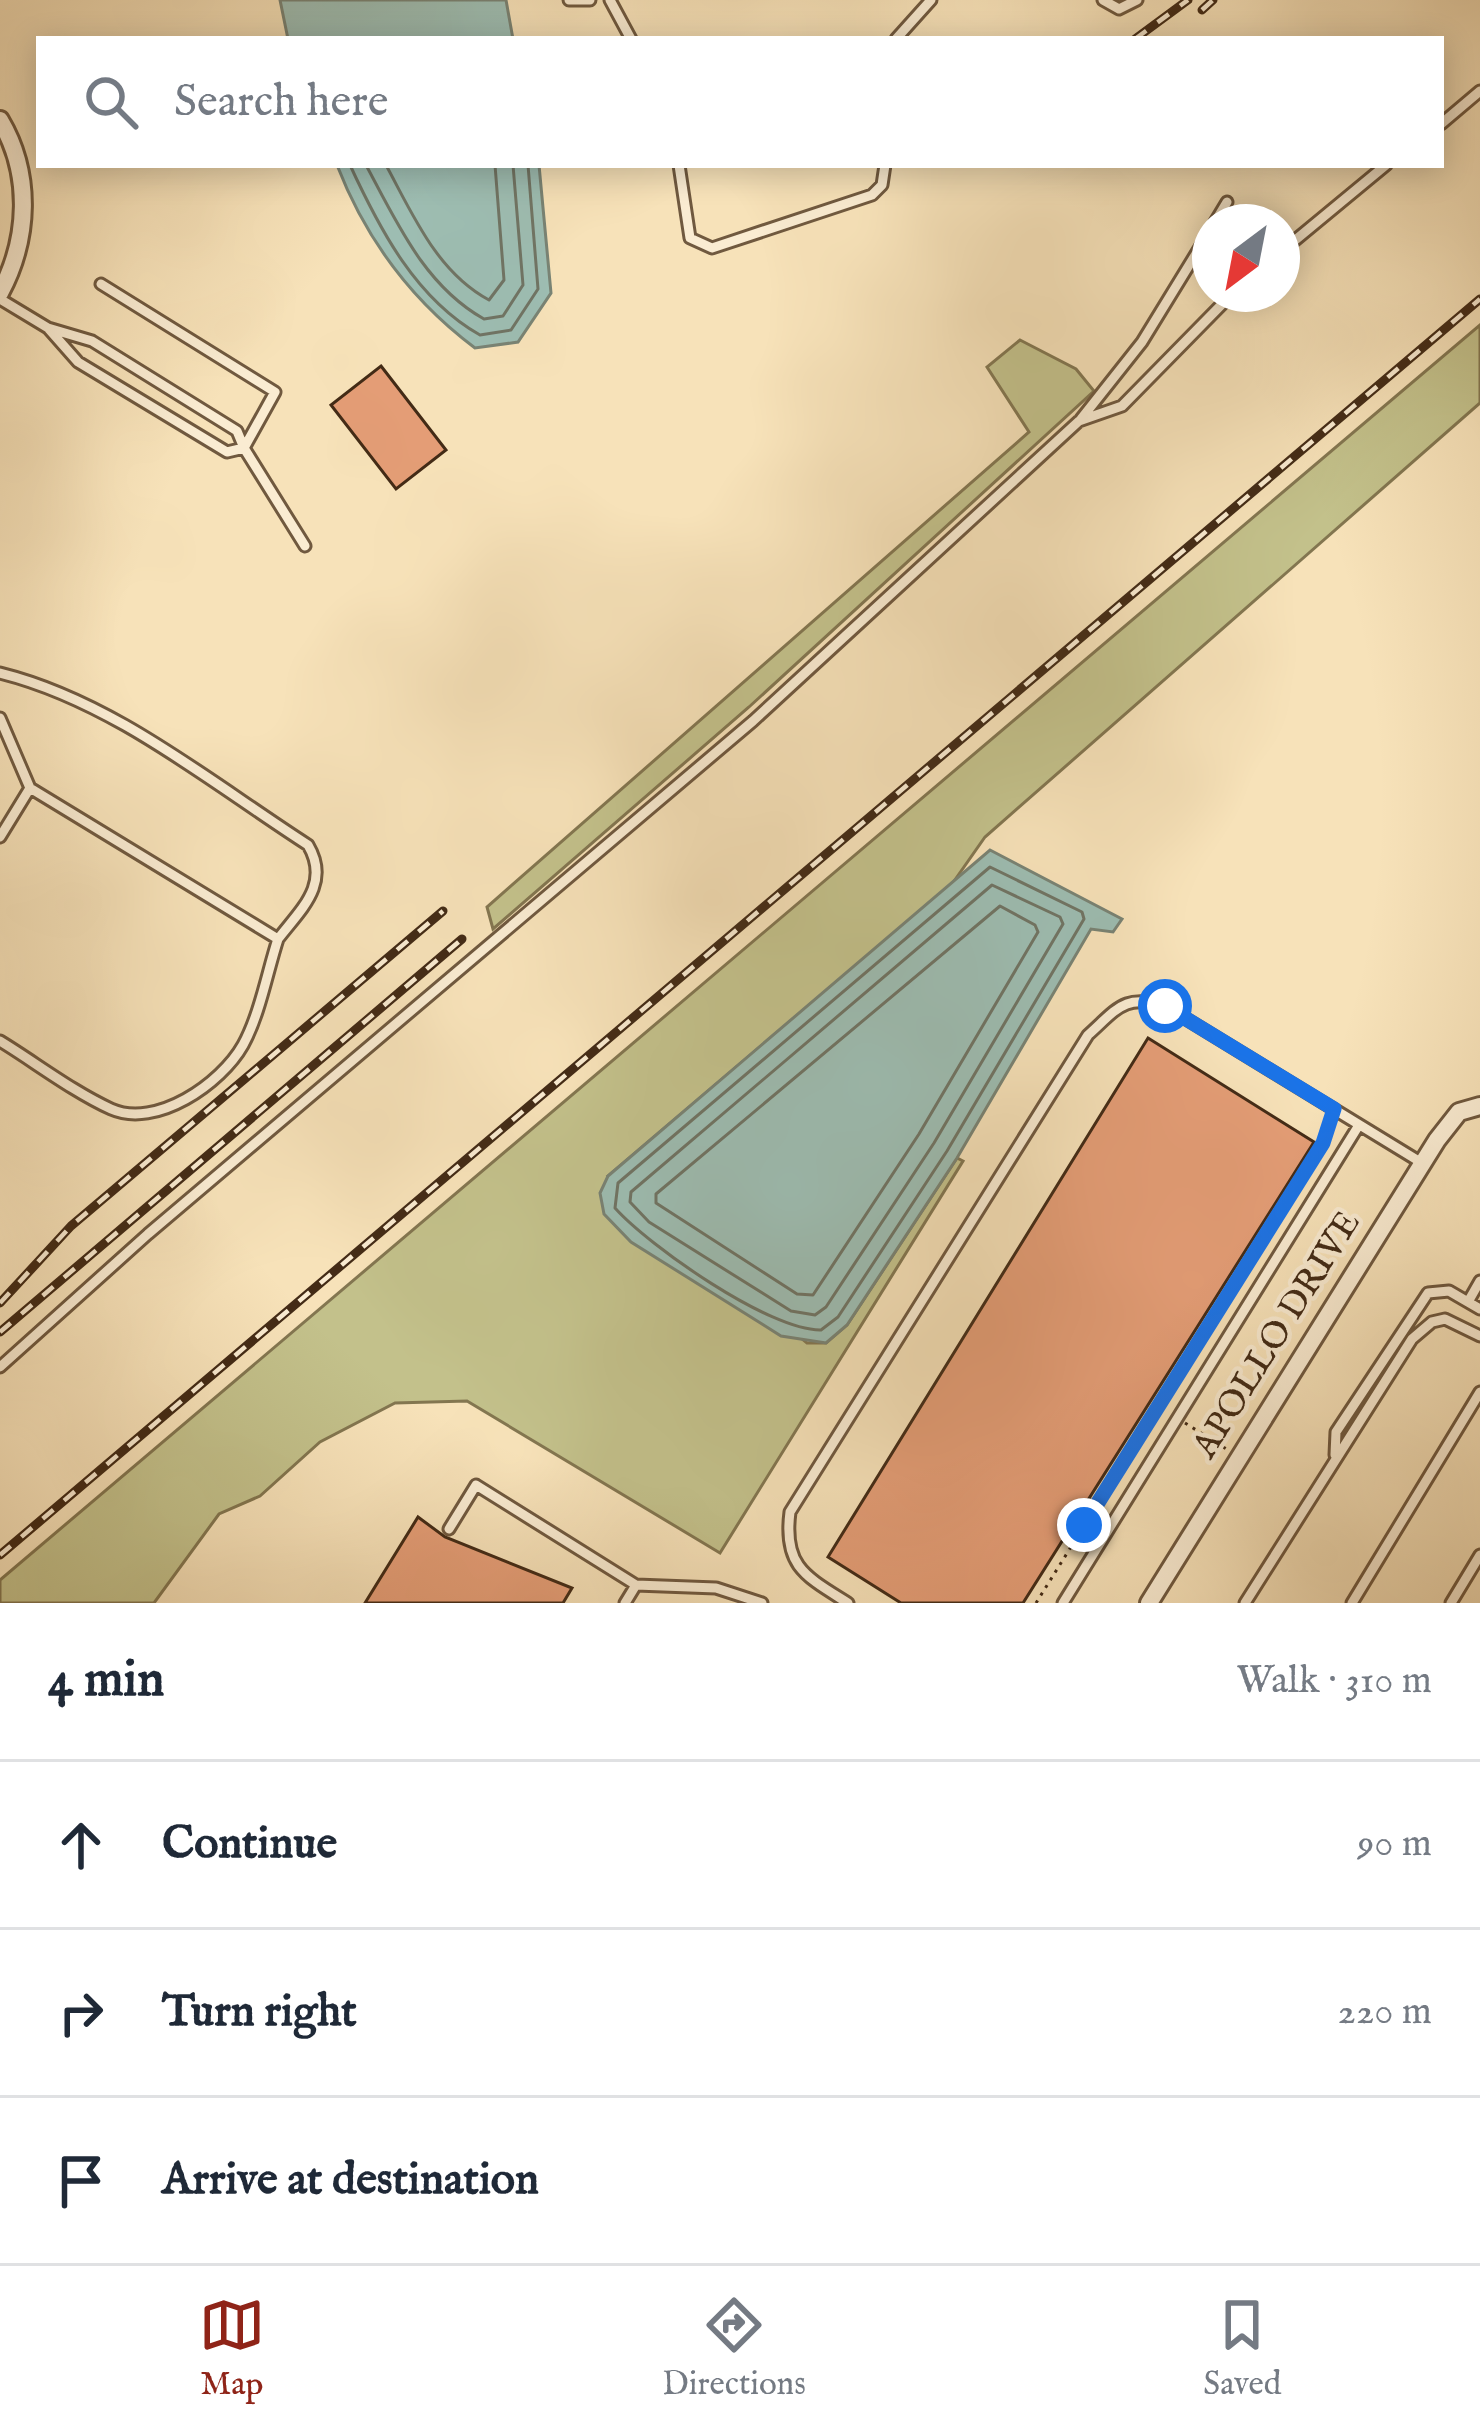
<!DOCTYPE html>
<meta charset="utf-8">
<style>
body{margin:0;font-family:"IM FELL English",serif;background:#f6f6f7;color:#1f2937}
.compass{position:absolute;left:1192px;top:204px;width:108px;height:108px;border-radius:50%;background:#fff;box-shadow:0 6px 30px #0003;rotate:212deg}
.stop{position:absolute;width:36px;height:36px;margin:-27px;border:9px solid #1a73e8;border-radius:50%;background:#fff}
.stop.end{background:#1a73e8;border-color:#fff;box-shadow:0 3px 12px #0008}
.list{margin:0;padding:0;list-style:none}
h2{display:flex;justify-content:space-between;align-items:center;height:156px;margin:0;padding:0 48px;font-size:51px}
h2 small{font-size:39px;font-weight:400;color:#747a83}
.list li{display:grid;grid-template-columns:78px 1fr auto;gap:36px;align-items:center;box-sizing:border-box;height:168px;padding:0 48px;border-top:3px solid #e0e1e3}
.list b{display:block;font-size:45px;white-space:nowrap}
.list em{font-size:39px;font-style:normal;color:#747a83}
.icon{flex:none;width:66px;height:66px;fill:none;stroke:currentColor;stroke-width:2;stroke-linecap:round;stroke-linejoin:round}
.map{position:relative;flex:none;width:1480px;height:1603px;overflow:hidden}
.search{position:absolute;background:#fff;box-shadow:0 6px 30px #0003;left:36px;right:36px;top:36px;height:132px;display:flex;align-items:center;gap:30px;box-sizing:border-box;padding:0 42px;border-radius:0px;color:#747a83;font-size:45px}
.sheet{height:660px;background:#fff}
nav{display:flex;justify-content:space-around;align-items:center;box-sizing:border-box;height:168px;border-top:3px solid #e0e1e3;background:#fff;font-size:33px;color:#747a83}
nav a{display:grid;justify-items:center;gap:6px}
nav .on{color:#8f2418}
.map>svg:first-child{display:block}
</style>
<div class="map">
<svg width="1480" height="1603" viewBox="0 0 1480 1603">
<rect width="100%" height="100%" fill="#f7e2b9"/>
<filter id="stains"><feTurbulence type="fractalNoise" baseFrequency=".00167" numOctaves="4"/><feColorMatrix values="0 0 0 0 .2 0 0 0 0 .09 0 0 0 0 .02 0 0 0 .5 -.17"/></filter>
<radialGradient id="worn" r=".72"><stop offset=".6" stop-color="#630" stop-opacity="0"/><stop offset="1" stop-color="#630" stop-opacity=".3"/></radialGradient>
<path fill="#c3c18b" stroke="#837650" stroke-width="3" d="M1480,325V403L985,837L952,884L608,1176L807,1343H826L847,1325L957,1158L963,1161L720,1553L467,1401L395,1403L320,1442L260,1496L219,1514L154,1603H0V1580Z
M1020,340L1076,369L1094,391L749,707L493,929L487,907L1029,432L987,367Z"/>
<path fill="#9dbdb2" stroke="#798374" stroke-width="3" d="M280,0H506L513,39H288Z
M337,165H539L551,293L518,342L475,348C411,300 366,240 337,165Z
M990,850L1122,919L1113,932L1091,929L957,1158L847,1325L826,1343L781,1336L631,1242L604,1214L600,1193L608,1176Z"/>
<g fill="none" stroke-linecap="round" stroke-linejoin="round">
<path stroke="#707464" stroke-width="3" d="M350,165C380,230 416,299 480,335L511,330L538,289L528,165
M366,165C397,223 425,286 484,319L503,316L523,285L513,165
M386,165C413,215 437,272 489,300L504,280L495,165
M990,867L1082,912L1084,919L947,1151L838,1317L821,1330C770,1331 649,1246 615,1208L618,1183Z
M992,885L1060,917L1063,924L934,1143L826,1307L815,1315L791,1311L649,1222L630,1202L631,1192Z
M1000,906L1035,925L1038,932L919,1134L813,1295L797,1294L656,1203V1194Z"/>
</g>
<path fill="#e49d76" stroke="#432b16" stroke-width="3" d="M381,366L446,450L396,489L331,405Z
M1148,1038L1314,1142L1023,1603H901L828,1557Z
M418,1517L445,1537L572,1588L563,1603H365Z"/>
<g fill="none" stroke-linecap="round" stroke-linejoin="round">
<defs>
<path id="service" d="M569,0H590
M610,0L631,39
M1103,0L1119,9L1137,0
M896,39L931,0
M1441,124L1480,91
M679,165L690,238L712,248L872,195L882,185L885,165
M1215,222L1227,202
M1282,251L1386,165
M101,284L275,392L244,448L305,546
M0,299L48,328L92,341L237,431L244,448L227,452L78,362L48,328
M1081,419L1142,342L1210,231
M0,673C113,701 210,782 308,845C331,884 301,909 278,939L30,788L0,718
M0,837L30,788
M0,1041C36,1063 72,1091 111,1109C156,1129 221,1084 243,1045C260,1014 267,973 278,939
M1468,1302L1480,1281
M0,1367L148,1234L753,721L1079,421L1122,406L1232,294
M1335,1455L1336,1432L1428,1293L1449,1291L1480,1309
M449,1529L476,1485L636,1585L716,1588L762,1603
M625,1603L636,1585
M848,1603C805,1576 783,1566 790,1512L1088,1035C1118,1008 1124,994 1165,1006L1422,1163
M1063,1603L1359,1125
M1245,1603L1412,1339L1432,1322L1445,1319L1480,1336
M1352,1603L1480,1392
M1451,1603L1480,1555"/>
<path id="minor" d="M0,120C32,174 29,239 0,293
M1149,1603L1437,1140L1459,1112L1480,1106"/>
</defs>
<use href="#service" stroke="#70593f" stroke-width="15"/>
<use href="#minor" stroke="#70593f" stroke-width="22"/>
<path stroke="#432b16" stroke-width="3" stroke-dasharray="3 6" stroke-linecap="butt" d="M1153,1403L1167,1412
M1185,1423L1228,1450
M1036,1603L1323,1143L1329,1122"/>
<use href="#service" stroke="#faecd2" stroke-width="9"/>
<use href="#minor" stroke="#faecd2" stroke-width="16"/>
<defs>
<path id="rail" d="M1202,10L1213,0
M1135,39L1188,0
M0,1303L71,1226L443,911
M0,1332L462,939
M0,1555L1480,299"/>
</defs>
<use href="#rail" stroke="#432b16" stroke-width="9"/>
<use href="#rail" stroke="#faecd2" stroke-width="4.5" stroke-dasharray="14" stroke-linecap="butt"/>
</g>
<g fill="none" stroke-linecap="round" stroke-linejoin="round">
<path stroke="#1a73e8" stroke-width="15" d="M1084,1525L1323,1143L1334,1109L1165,1006"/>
</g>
<g text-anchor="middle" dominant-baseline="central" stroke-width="9" stroke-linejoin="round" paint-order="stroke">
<g font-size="36" fill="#432b16" stroke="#faecd2">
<text transform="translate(1277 1335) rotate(-58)">APOLLO DRIVE</text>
</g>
</g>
<rect width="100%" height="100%" filter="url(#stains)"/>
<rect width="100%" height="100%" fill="url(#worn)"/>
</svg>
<svg class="compass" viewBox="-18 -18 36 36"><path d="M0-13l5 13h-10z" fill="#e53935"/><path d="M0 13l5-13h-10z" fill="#747a83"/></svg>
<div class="stop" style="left:1165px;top:1006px"></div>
<div class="stop end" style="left:1084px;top:1525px"></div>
<div class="search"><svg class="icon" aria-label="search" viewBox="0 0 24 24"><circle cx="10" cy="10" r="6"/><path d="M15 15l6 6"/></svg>Search here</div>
</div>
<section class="sheet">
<h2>4 min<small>Walk · 310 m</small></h2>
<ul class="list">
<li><svg class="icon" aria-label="ahead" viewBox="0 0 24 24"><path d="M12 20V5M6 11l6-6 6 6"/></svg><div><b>Continue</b></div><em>90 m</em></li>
<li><svg class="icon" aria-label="right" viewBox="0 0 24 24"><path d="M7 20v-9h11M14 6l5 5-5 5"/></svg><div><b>Turn right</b></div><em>220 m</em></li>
<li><svg class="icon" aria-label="arrive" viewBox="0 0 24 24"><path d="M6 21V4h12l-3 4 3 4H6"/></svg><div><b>Arrive at destination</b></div></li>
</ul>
</section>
<nav>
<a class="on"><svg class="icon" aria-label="map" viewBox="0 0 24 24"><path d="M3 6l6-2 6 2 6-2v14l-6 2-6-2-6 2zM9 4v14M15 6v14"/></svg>Map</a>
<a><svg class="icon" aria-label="directions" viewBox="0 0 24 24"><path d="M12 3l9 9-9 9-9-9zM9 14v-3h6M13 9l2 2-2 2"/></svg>Directions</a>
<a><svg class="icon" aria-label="saved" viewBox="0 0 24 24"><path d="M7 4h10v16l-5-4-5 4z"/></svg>Saved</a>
</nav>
